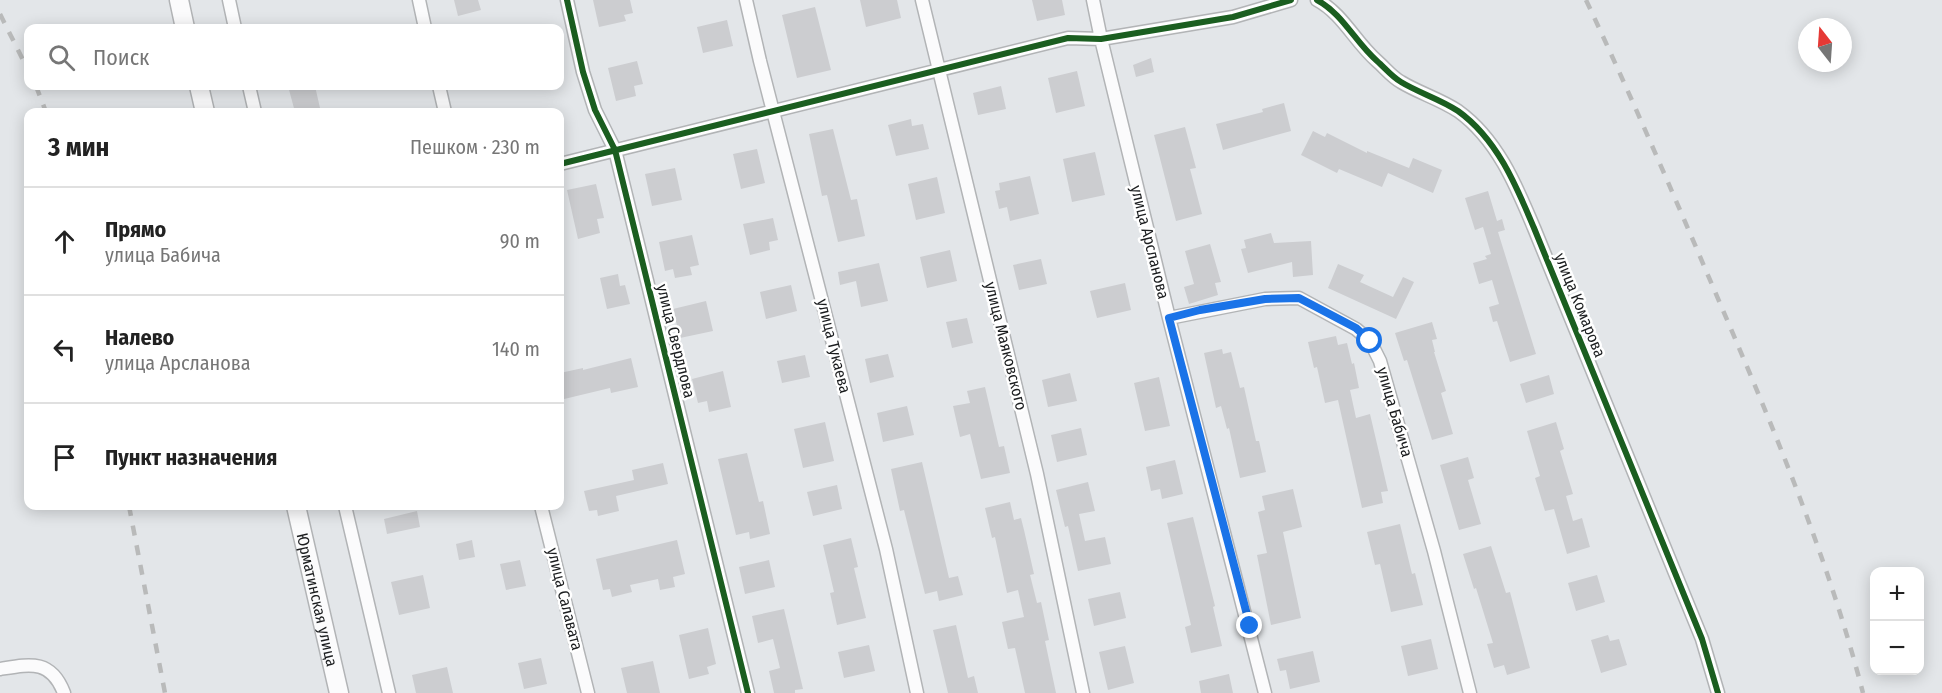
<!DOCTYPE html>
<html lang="ru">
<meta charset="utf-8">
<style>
body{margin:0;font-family:"Fira Sans Condensed",sans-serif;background:#f6f6f6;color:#222}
.controls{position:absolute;right:18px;bottom:18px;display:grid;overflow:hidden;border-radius:12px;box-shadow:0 3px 15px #0003}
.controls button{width:54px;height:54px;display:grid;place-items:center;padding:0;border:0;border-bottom:2px solid #e0e0e0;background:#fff;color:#222;font:30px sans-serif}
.compass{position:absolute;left:1798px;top:18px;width:54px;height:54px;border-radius:50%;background:#fff;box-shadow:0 3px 15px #0003;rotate:343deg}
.stop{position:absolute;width:18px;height:18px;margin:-14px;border:4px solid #1a73e8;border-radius:50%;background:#fff}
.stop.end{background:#1a73e8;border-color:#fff;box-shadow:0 2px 6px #0008}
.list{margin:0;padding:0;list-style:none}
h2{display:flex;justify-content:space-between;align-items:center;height:78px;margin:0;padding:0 24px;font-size:26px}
h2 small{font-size:20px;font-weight:400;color:#767676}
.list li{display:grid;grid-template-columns:39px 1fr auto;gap:18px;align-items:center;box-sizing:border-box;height:108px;padding:0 24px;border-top:2px solid #e0e0e0}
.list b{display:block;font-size:22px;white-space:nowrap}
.list p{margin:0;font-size:20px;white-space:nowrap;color:#767676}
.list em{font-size:20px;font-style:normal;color:#767676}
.icon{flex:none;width:33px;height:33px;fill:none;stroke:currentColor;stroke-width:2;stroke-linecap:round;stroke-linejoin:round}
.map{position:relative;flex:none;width:1942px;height:693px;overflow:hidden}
.search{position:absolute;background:#fff;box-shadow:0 3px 15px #0003;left:24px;top:24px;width:540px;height:66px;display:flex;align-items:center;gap:15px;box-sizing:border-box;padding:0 21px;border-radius:12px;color:#767676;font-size:22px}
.panel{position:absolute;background:#fff;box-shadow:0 3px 15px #0003;left:24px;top:108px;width:540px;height:402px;border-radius:12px}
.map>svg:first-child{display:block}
</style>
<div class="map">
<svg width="1942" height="693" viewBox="0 0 1942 693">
<rect width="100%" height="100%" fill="#e3e6e9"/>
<path fill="#cccdd0" d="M454,0H478L481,10L458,16Z
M593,0H630L633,13L624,15L626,21L599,27Z
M860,0H897L901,18L866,27Z
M1032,0H1062L1065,15L1037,21Z
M815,7L831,70L797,78L782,15Z
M727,20L733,46L703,53L697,27Z
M1151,58L1154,72L1136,77L1133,65Z
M637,61L643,84L634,86L636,96L616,101L608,68Z
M1077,71L1085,106L1056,113L1048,78Z
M288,86H315L320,108L295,112Z
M1001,86L1006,109L978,115L973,93Z
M1284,103L1291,131L1223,150L1216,124L1263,112L1262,109Z
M911,119L912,126L923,124L929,149L896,156L888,125Z
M1185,127L1196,168L1190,169L1202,214L1176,221L1154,135Z
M833,129L851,200L857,199L865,236L838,242L827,195L822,196L809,134Z
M1313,131L1325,137L1327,133L1367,153V151L1409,168L1413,158L1442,170L1433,193L1388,173L1382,187L1339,169L1337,173L1301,155Z
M757,149L765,183L741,189L733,154Z
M1095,152L1105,195L1072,202L1063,159Z
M675,168L682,200L652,206L645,174Z
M1030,176L1039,214L1010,221L1007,207L999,209L995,191L1000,190L999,183Z
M937,177L945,213L916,220L908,184Z
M596,184L604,218L597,219L600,233L578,239L567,190Z
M1488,191L1497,221L1502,219L1505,230L1498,232L1536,354L1510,362L1497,321L1493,322L1489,307L1499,304L1492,280L1479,284L1473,263L1487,259L1485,256L1491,254L1483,227L1475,230L1465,198Z
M773,218L778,240L769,242L770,250L750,255L743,224Z
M1271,233L1274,243L1311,241L1313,275L1293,277L1292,262L1248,273L1241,249L1246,248L1244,240Z
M692,235L699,265L690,267L692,275L675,278L673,269L665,271L659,242Z
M1210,244L1221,282L1215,283L1218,295L1189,304L1184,287L1194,284L1185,251Z
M950,250L957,281L927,288L920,257Z
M1041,259L1047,284L1019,290L1013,265Z
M879,263L888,301L861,307L856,281L840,285L838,272Z
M1338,264L1364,275L1360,282L1393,297L1403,277L1414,282L1396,319L1328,288Z
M618,274L620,286L625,285L630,304L607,309L600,278Z
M1125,283L1131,310L1097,318L1090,291Z
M791,285L797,311L766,319L760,292Z
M706,301L713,331L680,338L673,309Z
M967,318L973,343L952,348L946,322Z
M1432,322L1437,339L1432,340L1435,352H1434L1446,391L1441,393L1453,434L1432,440L1407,360L1404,361L1395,333Z
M1336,336L1338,345L1347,343L1352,364L1354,363L1359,388L1350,390L1356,418L1370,414L1388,491L1381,492L1383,503L1362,508L1338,400L1325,403L1317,367L1314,368L1308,342Z
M1222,349L1223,354L1231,352L1240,388L1244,387L1256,441H1259L1266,472L1240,478L1229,428L1227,429L1221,406L1216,408L1204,353Z
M888,354L894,377L870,383L865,359Z
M805,355L810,377L782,383L777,361Z
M631,358L638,387L611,393L610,388L560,400V373L583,368V370Z
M723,371L731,407L709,412L707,401L698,403L692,379Z
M1070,373L1077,401L1048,407L1042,380Z
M1549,375L1554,394L1526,403L1520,384Z
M1159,377L1170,426L1145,431L1134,383Z
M985,387L999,447L1004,446L1010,473L981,479L970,434L960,437L953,406L970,403L967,391Z
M907,406L914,435L883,442L877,413Z
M825,422L834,461L803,468L794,429Z
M1556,422L1564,449L1560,451L1573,494L1566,496L1573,521L1582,518L1590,547L1567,554L1554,509L1545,511L1535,478L1540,476L1527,431Z
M1081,428L1087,455L1057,462L1051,435Z
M747,453L759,502L763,501L770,534L750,539L749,532L736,535L718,459Z
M1468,457L1474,478L1468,480L1481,524L1459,530L1440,465Z
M1175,460L1183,494L1162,499L1160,489L1151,491L1146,467Z
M922,462L949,578L958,576L963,595L939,601L937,591L925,594L904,510L900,511L891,469Z
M663,463L668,484L616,496L619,511L598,516L597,510L589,511L584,491L634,480L632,470Z
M1088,482L1095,511L1079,514L1085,541L1105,537L1111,564L1078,571L1068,526L1065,527L1056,490Z
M837,485L842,509L813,516L807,492Z
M1293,489L1302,527L1283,532L1301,618L1271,625L1257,555L1267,553L1258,512L1265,510L1262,496Z
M1010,502L1014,520L1021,518L1024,530L1034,574L1030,575L1037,603L1041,602L1049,640L1045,641L1056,693H1025L1015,648L1008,649L1002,622L1024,617L1018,590L1007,593L995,537L992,538L985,508Z
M417,511L420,527L387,534L384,519Z
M1193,517L1215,606L1213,607L1222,646L1191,653L1185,627L1191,625L1167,523Z
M1400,524L1412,574L1415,573L1423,605L1391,612L1380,564L1375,565L1367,532Z
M851,538L858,567L854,568L866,618L837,625L830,593L834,592L823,545Z
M472,540L475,557L459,560L456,544Z
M677,540L685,574L673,577L675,587L660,590L658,579L630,585L632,592L612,597L610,589L603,590L596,559Z
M1491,546L1506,593L1510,592L1530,668L1507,675L1504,665L1494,668L1487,644L1493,643L1476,588L1474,589L1463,554Z
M520,560L526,586L506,590L500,564Z
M769,560L775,587L745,594L739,567Z
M423,575L430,608L399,615L391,582Z
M1597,575L1605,602L1576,611L1568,583Z
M1120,592L1126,618L1094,626L1088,599Z
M784,609L803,689L795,690V693H774L769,671L780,668L773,639L758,643L752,616Z
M956,625L968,678L974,676L978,693H948L933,630Z
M708,628L716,664L707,667L709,674L689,679L679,635Z
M1608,635L1610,641L1619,639L1627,665L1601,673L1591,640Z
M1431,639L1438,669L1408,676L1401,646Z
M869,645L875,671L844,678L838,652Z
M1125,646L1134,683L1108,690L1099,652Z
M1313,651L1320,682L1290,689L1286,670L1280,671L1277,659Z
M541,658L547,684L524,689L518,663Z
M653,661L660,693H627L621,668Z
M447,667L453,693H416L412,675Z
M1229,674L1233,693H1201L1199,681Z"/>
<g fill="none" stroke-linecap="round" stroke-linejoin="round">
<defs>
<path id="street" d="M229,0L235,28
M419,0L425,28
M567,0L583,72L595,110L615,150L748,693
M746,0L760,61L886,549L917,693
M922,0L1037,474L1083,693
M1093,0L1101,39L1169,318L1265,693
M1317,0C1343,14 1355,42 1377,61C1385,68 1392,77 1401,82C1419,93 1440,99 1458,111C1497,139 1516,185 1534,228L1702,639L1718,693
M249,86L255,112
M439,86L445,112
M560,164L1068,38L1101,39L1233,17L1291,0
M1169,318L1265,299L1299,298L1356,329L1370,341L1380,361L1434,551L1470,693
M345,506L389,693
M541,506L588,693
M0,669C30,664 51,659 64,693"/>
<g id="secondary">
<path d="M179,0L185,28"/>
<path d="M199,86L205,112"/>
<path id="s1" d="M296,506L339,693"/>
</g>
</defs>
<use href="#street" stroke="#b2b4b6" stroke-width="15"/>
<use href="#secondary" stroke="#b2b4b6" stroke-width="21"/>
<use href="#street" stroke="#fbfbfc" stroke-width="12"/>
<use href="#secondary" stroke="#fbfbfc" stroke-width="18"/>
<path stroke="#b9baba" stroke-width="4.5" stroke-dasharray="10 10" stroke-linecap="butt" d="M1586,0C1634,102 1678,205 1722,308C1776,434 1829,561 1863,693
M0,14L28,70
M36,86L46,112
M129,506L165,693"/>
<defs>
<path id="cycleway" d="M567,0L583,72L595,110L615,150L748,693
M1317,0C1343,14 1355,42 1377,61C1385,68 1392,77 1401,82C1419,93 1440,99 1458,111C1497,139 1516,185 1534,228L1702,639L1718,693
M560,164L1068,38L1101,39L1233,17L1291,0"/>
</defs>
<use href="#cycleway" stroke="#fff" stroke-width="10"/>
<use href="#cycleway" stroke="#1b5e20" stroke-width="6"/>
</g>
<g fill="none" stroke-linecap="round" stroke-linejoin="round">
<path stroke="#1a73e8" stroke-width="8" d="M1250,626L1169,318L1200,310L1265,299L1299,298L1356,328L1370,341"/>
</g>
<g text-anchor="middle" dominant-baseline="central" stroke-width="5" stroke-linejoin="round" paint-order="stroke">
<g font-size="16" fill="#1b1d1f" stroke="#fff">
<text transform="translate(1150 242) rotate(76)">улица Арсланова</text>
<text transform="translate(1580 305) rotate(68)">улица Комарова</text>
<text transform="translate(676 341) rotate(76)">улица Свердлова</text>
<text transform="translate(834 346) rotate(76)">улица Тукаева</text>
<text transform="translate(1006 346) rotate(76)">улица Маяковского</text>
<text transform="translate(1395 412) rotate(74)">улица Бабича</text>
<text stroke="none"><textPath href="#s1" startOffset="96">Юрматинская улица</textPath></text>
<text transform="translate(565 599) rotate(76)">улица Салавата</text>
</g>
</g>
</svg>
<div class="controls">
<button>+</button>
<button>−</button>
</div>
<svg class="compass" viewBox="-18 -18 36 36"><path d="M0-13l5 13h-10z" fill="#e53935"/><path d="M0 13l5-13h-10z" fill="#767676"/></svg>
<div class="stop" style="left:1370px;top:341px"></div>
<div class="stop end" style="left:1250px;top:626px"></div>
<div class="search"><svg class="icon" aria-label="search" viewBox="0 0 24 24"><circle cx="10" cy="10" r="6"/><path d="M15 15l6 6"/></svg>Поиск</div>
<section class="panel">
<h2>3 мин<small>Пешком · 230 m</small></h2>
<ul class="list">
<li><svg class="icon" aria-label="ahead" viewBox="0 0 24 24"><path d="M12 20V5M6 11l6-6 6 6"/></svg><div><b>Прямо</b><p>улица Бабича</p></div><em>90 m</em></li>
<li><svg class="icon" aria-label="left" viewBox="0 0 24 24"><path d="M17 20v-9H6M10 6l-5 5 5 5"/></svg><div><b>Налево</b><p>улица Арсланова</p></div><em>140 m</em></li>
<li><svg class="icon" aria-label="arrive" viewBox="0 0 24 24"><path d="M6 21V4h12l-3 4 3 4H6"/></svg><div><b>Пункт назначения</b></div></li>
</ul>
</section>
</div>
